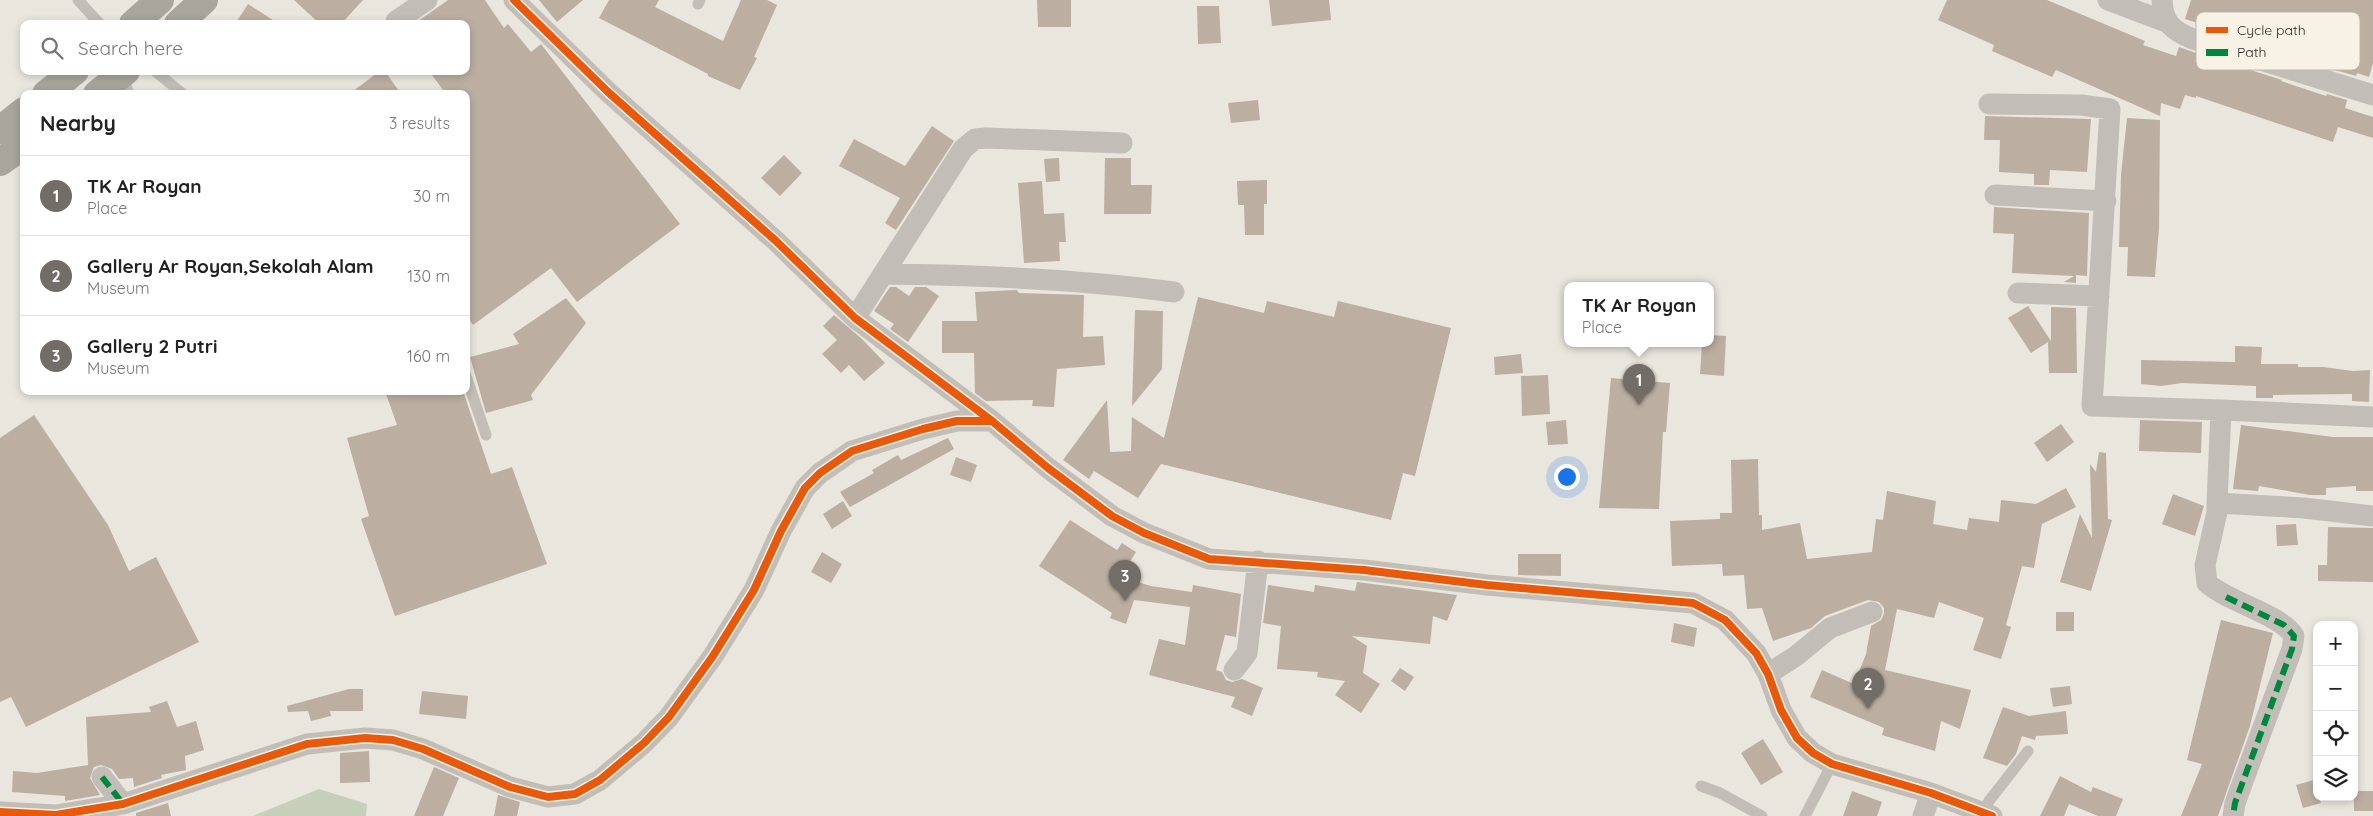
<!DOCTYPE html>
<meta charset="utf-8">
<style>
body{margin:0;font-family:Quicksand,sans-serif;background:#f2f2f2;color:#222}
.controls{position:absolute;right:15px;bottom:15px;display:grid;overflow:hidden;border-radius:10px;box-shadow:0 2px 8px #0003}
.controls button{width:45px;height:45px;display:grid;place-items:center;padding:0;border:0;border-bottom:1px solid #e0e0e0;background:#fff;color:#222;font:25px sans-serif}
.you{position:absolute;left:1566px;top:476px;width:18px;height:18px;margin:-12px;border:4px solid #fff;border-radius:50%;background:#1a73e8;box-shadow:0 0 0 8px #1a73e833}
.badge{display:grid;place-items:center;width:32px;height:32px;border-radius:50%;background:#726d66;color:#fff;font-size:16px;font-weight:700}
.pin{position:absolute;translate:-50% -41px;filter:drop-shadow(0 1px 2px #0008)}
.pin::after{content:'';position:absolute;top:26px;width:18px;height:15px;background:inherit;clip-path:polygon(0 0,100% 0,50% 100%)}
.popup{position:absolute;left:1564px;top:282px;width:150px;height:65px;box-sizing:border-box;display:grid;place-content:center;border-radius:10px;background:#fff;filter:drop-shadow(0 1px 4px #0005);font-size:16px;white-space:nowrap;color:#767676}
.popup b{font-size:19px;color:#222}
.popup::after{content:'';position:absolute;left:50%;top:100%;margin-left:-10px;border:10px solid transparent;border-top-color:#fff}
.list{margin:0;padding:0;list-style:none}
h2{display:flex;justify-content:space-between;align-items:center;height:65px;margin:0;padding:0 20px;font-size:21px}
h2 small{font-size:16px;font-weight:400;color:#767676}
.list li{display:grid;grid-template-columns:32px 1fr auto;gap:15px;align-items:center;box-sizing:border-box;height:80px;padding:0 20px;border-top:1px solid #e0e0e0}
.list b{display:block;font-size:19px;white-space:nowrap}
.list p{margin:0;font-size:16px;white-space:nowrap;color:#767676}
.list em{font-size:16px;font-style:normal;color:#767676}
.icon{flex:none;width:28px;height:28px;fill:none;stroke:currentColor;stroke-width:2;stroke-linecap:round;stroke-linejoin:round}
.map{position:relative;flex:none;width:2373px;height:816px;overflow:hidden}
.search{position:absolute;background:#fff;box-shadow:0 2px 8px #0003;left:20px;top:20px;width:450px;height:55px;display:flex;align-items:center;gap:12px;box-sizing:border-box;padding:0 18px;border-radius:10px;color:#767676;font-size:19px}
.panel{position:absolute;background:#fff;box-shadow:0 2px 8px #0003;left:20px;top:90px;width:450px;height:305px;border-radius:10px}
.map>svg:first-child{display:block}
</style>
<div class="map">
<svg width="2373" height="816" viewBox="0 0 2373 816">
<rect width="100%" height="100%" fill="#e9e6de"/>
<path fill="#c6cfb9" d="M319,789L367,804L366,816H253Z"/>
<path fill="#bcaea1" d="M294,0H363L341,24H320Z
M448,0H485L504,28L508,24L531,52L541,44L680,224L577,302L551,268L473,325L466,315V94H446L429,71H466V24H414Z
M539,0H583L557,22Z
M609,0H659L655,7L723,41L741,0H767L777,5L754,57L757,58L740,90L708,76V74L599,18Z
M1037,0H1071V27H1038Z
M1269,0H1329L1331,20L1272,26Z
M1947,0H2047L2145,41L2143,45L2176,56L2179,47L2241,69V67L2282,80L2281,81L2326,96L2327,94L2347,100L2345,108L2373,117V138L2338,127L2333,142L2196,96V98L2185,95L2180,109L2161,103L2160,116L2056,70L2052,77L1992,51L1994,45L1938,20Z
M2191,0H2373V63L2369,77L2357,73L2356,76L2335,70L2336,67L2304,56L2291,52L2290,56L2250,44L2251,40L2185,19Z
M248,4L279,24H235Z
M1197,6H1219L1221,43L1198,44Z
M380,71H385L401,94H349Z
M1258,100L1260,120L1231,123L1228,103Z
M1985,116L2091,119L2087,172L2050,170L2049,185H2034V174L1999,172L2000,140H1984Z
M2127,118L2160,120L2159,228L2155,277L2127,276L2128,247H2119L2121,175Z
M932,126L954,141L896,230L885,223L900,198L839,166L854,139L905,166Z
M784,155L802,173L780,196L761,178Z
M1059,158L1060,181L1046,182L1044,159Z
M1105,158H1131V185H1152L1151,214H1104Z
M1267,180V204H1264V235H1245L1244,205H1238L1237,181Z
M1042,181L1044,214L1064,213L1066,242H1059L1060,261L1024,263L1018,183Z
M1994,207L2089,213L2087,276L2076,275V283L2064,282L2074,276L2012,273L2014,234L1993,233Z
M890,287H896L909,296L915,287H926L939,296L908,342L890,329L894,324L874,311Z
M1017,290L1019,293L1084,295L1083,337L1103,336L1105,365L1057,369L1054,407L1032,406L1033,400L986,401L975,393L974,353H942V321H977L975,292Z
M1198,297L1264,313L1267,301L1334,317L1338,301L1451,328L1415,476L1403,473L1391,520L1161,464L1138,498L1094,471L1089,479L1063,460L1107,400L1110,452L1131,451L1132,417L1164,438Z
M566,298L586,323L531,395L533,400L486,413L470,357L519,344L513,334Z
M2028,306L2051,341V307L2076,308L2077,373H2049L2048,342L2031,353L2008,318Z
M1135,310L1163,311L1162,369L1132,406Z
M834,315L862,339L885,363L864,381L849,365L841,373L822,354L837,340L823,326Z
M1710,335L1726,336L1724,376L1700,374L1702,344H1710Z
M2235,346L2262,347L2261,364H2298V367H2323L2353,371L2370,370L2369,402L2352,401V394L2273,395V398H2256V386L2182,383L2161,386L2141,384V360L2235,362Z
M1521,354L1523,373L1495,375L1494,357Z
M1548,375L1550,414L1522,416L1521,376Z
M1611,378L1670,383L1666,432H1663L1659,509L1599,508Z
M385,391H463L491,474L512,467L547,564L395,616L361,519L369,516L347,438L397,425Z
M34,415L108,525L129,571L156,557L199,642L26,727L11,697L0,702V438Z
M1566,420L1568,444L1548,445L1546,422Z
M2140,420L2202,422L2201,453L2139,451Z
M2061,424L2074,442L2047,462L2034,443Z
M2241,425L2333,437H2373V491H2356V486L2326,488V495H2310L2259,486L2258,491L2233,489Z
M948,438L954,449L850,507L840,492L874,473L872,470L898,455L901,460Z
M2099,452L2106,453L2108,519L2112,520L2091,591L2060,582L2080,514L2092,538L2090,464L2096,472Z
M956,457L977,465L971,482L950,475Z
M1758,459L1759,515H1762V530L1800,523L1807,559L1872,552L1876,519L1883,520L1887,491L1936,501L1933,524L1967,530L1969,518L1999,522L2001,500L2036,504L2066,488L2076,507L2042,524L2034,568L2022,566L2006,625L2011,627L2001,659L1973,650L1984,618L1939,602L1934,618L1897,609L1885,670L1971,690L1960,729L1941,721L1935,751L1882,735L1884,728L1810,697L1822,670L1854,684L1866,654L1871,626L1881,620L1884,614V608L1879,602L1868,600L1825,616L1811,628L1773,641L1762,608L1747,609L1744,575L1723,576L1722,564L1672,566L1670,521L1720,519V513H1732L1731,460Z
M2173,494L2204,506L2195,536L2162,524Z
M843,501L852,516L832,529L823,514Z
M1070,520L1117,550L1122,543L1136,552L1120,577L1151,586L1192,592L1193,585L1241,594L1236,637L1225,635L1216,670L1222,672L1226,680L1232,682L1242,679L1263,688L1252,716L1231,707L1235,697L1149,675L1159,639L1185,645L1190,607L1134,600L1126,624L1110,618L1112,613L1039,566Z
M2296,524L2298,545L2277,546L2276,525Z
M2328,527L2373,528V582L2318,581V565H2327Z
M822,552L842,564L831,583L811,572Z
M1518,554H1561V576L1518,575Z
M1357,582L1457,595L1447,621L1433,616L1430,644L1352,636L1367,646L1363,673L1380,684L1361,713L1335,695L1345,681L1317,677L1318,672L1277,669L1281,626L1263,623L1268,585L1314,592L1315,585L1355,591Z
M2056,612H2074V631H2056Z
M2221,620L2273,633L2250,726L2218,816H2181L2202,764L2187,760Z
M1674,623L1697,628L1694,647L1671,642Z
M1400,668L1414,677L1405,691L1391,681Z
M2070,686L2072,704L2053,707L2050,688Z
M349,689H363V711H330L331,716L311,721L308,711L288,712L287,706Z
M422,691L468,696L466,719L419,714Z
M167,701L177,727L196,721L204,750L185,756L186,770L161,775L162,778L134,787L133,778L119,779L112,769L101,765L94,767L90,778L100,795L65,801V796L12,792L13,771L37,773L88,765L86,717L151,712L149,707Z
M2003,707L2029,716L2066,711L2068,734L2036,736L2035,740L2022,736L2016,754L2007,766L1983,758Z
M1763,739L1783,772L1761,785L1741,753Z
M369,751L370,782L340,783V753Z
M434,767L459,778L443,816H414Z
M2060,776L2091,792L2093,787L2123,799L2116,816H2098L2069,804L2064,816H2040Z
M2314,780L2317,797H2319L2321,803L2303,808L2296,785Z
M1852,791L1882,802L1877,816H1843Z
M2354,791H2373V811H2354Z
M498,795L520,802L517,816H494Z
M168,803L171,816H136V813Z"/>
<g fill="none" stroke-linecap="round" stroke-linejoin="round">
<path stroke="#c2beb7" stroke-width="11" d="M78,0L100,24
M698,4L700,0
M155,71L183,94
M122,75L129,94
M466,376L486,435
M1701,786L1720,793L1762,816
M1983,812L1989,801L2028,751
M1805,816L1832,764"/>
<path stroke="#c2beb7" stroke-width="21" d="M514,0L608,92L776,241L855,318L992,421L1048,468L1112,516L1144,533L1209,559L1364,570L1487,585L1693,603L1725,620L1756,653L1768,674L1781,710L1797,738L1813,753L1832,764L1931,793L1992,816
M2108,0L2166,22
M2162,0C2163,23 2173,31 2193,39L2373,95
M396,21L427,0
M1989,104L2081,105L2110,109L2092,406L2221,410L2217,503
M1995,195L2106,201
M884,274C981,275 1078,279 1174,292
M2018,293L2099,296
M855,318L963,149L975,139L986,138L1122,143
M2221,410L2373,417
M1234,670L1247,653L1258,561
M1768,674L1796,656L1830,628L1872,612
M102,777L123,804
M0,812L56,815L123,804L307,744L365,738L393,740L423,749L510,787L548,797L575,794L600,780L644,743L669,717L713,656L754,590L781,531L805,488L820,473L852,451L923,429L957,421H992
M1923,816L1931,793
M2233,816L2235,803L2292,649L2294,636C2282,615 2228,602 2207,583L2205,565L2217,512V503L2304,508L2373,516"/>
<path stroke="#a8a59d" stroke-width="28" d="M133,24L160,0
M178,24L204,0
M46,94L75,71
M97,94L126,71
M0,130L24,111
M0,162L24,145"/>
<path stroke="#00873e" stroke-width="6" stroke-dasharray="12 6" stroke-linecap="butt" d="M2226,597L2284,625L2294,636L2292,649L2235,803L2233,816
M102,777L123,804"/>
<defs>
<path id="cycleway" d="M514,0L608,92L776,241L855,318L992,421L1048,468L1112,516L1144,533L1209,559L1364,570L1487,585L1693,603L1725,620L1756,653L1768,674L1781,710L1797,738L1813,753L1832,764L1931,793L1992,816
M0,812L56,815L123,804L307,744L365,738L393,740L423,749L510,787L548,797L575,794L600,780L644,743L669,717L713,656L754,590L781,531L805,488L820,473L852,451L923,429L957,421H992"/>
</defs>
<use href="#cycleway" stroke="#f7f2e5" stroke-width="11"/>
<use href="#cycleway" stroke="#e8590c" stroke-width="8"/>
</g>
<rect x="2196" y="12" width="164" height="58" rx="8" fill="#f7f2e5" stroke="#bcb7ac" stroke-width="1"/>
<rect x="2206" y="27" width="22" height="6" fill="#e8590c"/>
<rect x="2206" y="49" width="22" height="7" fill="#00873e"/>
<g font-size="14" fill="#322c26">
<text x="2237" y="35">Cycle path</text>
<text x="2237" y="57">Path</text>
</g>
</svg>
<div class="controls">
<button>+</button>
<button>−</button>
<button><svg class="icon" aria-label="locate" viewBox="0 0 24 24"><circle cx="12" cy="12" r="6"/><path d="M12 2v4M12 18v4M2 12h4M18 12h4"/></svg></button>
<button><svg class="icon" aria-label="layers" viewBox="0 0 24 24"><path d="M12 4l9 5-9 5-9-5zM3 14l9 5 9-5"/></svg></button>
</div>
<div class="you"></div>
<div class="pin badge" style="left:1639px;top:405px">1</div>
<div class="popup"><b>TK Ar Royan</b>Place</div>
<div class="pin badge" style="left:1868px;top:709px">2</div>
<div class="pin badge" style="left:1125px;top:601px">3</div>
<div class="search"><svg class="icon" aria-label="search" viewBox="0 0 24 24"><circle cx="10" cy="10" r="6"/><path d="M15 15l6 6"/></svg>Search here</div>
<section class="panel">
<h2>Nearby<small>3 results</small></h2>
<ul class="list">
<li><span class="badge">1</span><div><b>TK Ar Royan</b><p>Place</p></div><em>30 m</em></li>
<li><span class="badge">2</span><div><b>Gallery Ar Royan,Sekolah Alam</b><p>Museum</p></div><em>130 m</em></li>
<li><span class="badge">3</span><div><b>Gallery 2 Putri</b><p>Museum</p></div><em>160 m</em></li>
</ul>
</section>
</div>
